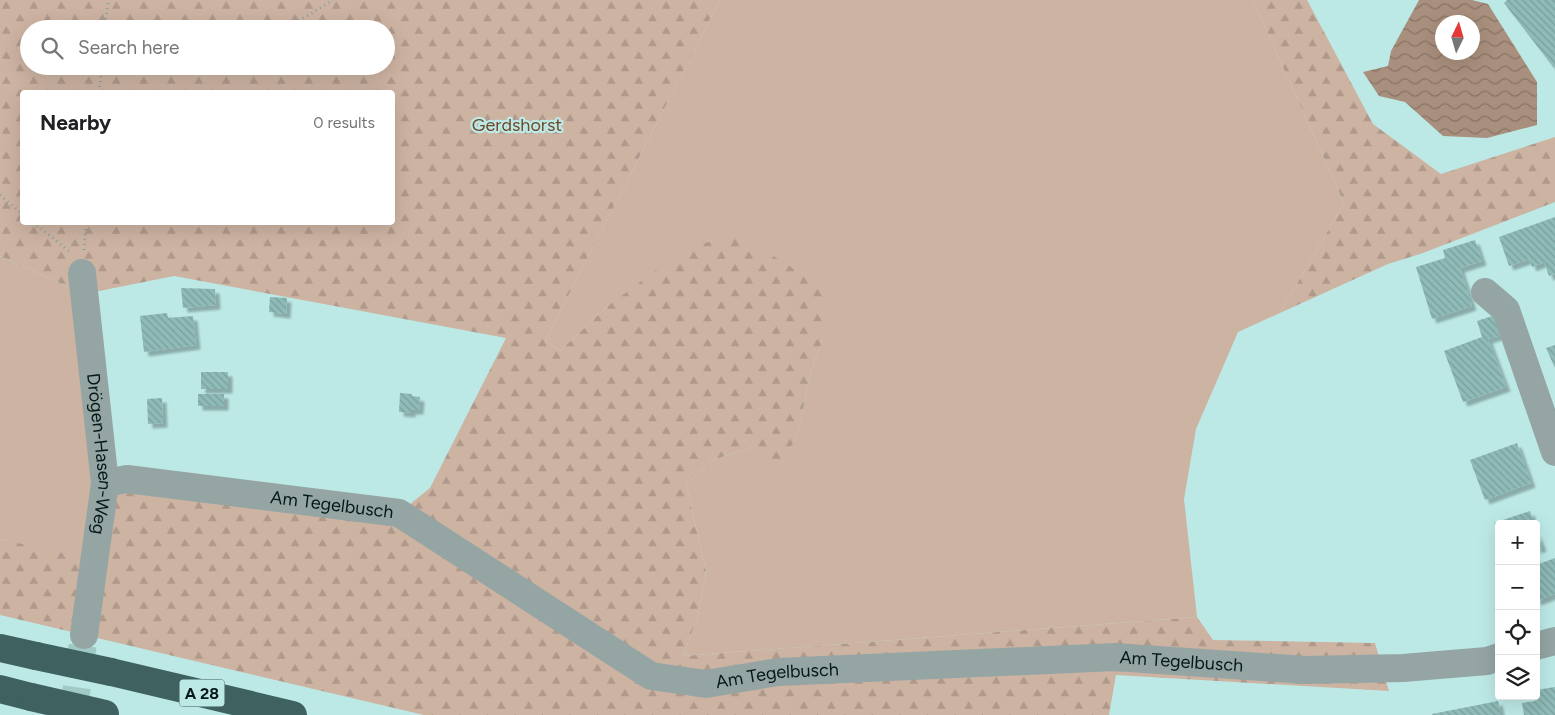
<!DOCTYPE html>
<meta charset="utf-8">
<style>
body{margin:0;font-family:Figtree,sans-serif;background:#f2f2f2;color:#202124}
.controls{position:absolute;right:15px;bottom:15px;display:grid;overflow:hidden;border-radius:5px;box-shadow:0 5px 20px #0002}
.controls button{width:45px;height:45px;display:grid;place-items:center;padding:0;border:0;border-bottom:1px solid #e0e0e0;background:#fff;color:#202124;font:25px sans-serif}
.compass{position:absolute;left:1435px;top:15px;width:45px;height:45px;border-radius:50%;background:#fff;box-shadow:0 5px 20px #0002;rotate:5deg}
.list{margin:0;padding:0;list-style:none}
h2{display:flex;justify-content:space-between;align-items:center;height:65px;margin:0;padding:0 20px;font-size:21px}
h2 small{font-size:16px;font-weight:400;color:#757577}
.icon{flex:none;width:28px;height:28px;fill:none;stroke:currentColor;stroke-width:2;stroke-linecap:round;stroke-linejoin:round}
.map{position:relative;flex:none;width:1555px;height:715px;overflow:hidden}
.search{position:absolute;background:#fff;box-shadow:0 5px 20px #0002;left:20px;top:20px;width:375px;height:55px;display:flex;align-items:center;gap:12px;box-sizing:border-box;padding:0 18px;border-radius:28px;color:#757577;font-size:19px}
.panel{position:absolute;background:#fff;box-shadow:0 5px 20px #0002;left:20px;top:90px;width:375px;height:135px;border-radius:5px}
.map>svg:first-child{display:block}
</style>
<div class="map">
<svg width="1555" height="715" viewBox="0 0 1555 715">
<defs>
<pattern id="forest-firs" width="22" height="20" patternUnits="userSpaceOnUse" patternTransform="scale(1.25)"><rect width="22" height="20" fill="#cdb3a2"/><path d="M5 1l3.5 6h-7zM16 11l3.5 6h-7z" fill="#af998b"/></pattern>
<pattern id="water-waves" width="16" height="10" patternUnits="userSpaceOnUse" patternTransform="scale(1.25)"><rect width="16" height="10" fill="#a98f7d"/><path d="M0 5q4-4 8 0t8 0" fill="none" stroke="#887465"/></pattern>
<pattern id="building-back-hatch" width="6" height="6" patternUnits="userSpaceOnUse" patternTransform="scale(1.25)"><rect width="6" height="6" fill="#8ebab7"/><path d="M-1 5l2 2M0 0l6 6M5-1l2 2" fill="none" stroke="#799f9d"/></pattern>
<filter id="shadow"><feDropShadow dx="4.5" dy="4.5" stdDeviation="1" flood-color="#0004"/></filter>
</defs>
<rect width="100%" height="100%" fill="#bce9e6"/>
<path fill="#cdb3a2" d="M720,0H1253L1344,203L1280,313L1238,332L1196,429L1184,499L1197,617L683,656L698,616L706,571L686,484L713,460L752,447L779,468L798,434L811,370L823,339L608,306L560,351L545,341Z
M0,256L84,294L94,561L0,539Z"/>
<path fill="url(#forest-firs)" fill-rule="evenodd" d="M0,0H720L545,341L560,351L608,306L684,249L737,234L826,288L823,339L811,370L798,434L779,469L752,447L713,460L686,484L706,571L698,616L683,656L1197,617L1213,640L1375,643L1389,691L1116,675L1109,715H424L0,615V539L94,560L105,483L399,513L430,488L506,338L174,276L84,294L0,256ZM29,29H386V66H29ZM22,92H392V222H22Z
M1253,0H1307L1373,124L1441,174L1555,137V202L1423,253L1388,264L1280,313L1344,203Z"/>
<path fill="url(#water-waves)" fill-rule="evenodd" d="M1419,0H1472L1488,4L1537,82V125L1487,138L1443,136L1405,102L1379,96L1363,72L1388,66L1391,51ZM1442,22H1472V52H1442Z"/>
<path fill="url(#building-back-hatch)" filter="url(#shadow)" d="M1507,0H1555V67L1554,68L1504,3Z
M1555,217V274L1549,276L1544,262L1532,267L1529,259L1509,266L1499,237Z
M1475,240L1482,261L1460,268L1472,306L1432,319L1416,267L1445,258L1443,250Z
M181,288L215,289L216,305L183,308Z
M270,297L287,298L286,314L269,312Z
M167,313L168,318L193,316L196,345L144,352L140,316Z
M1498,314L1504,334L1488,339L1506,387L1463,402L1444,351L1482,337L1477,321Z
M1555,345V368L1546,348Z
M201,372H228V389H201Z
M400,393L412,394V396L420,397L419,410H411V413L399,412Z
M198,394H224V406H198Z
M162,398L163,423L148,424L147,399Z
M1517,443L1531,483L1485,500L1470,460Z
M1530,511L1534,524H1499L1498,534L1494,523Z
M1536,532L1542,547L1536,549Z
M1536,557L1539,564L1555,558V594L1536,601Z
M1555,687V715H1524L1522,703L1535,701L1536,690Z
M1498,701L1501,715H1432V714Z"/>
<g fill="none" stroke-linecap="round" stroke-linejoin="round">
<path stroke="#a1cac7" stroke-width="28" stroke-dasharray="28 14" stroke-linecap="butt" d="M73,715L84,635"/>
<path stroke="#80a4a2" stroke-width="3" stroke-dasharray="1 4" stroke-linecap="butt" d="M105,29L108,0
M286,29L333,0
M212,66L265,73L268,66
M99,92L102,66
M0,195L22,214
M33,222L70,252
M84,250L86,222"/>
<g stroke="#94a5a4" stroke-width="28">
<path id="s1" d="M82,273L105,483L84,635"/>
<path d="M1485,292L1506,310L1555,452"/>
<path id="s2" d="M105,483L127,479L399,513L651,676L706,684L778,672L1115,657L1306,670L1403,668L1487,661L1499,657"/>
<path d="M1536,646L1555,641"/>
</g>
<path stroke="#3f6261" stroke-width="28" d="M0,648L36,656
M111,672L293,715
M0,689L31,697"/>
<path stroke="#3f6261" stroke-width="28" d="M36,656L111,672
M31,697L105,714"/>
</g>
<g text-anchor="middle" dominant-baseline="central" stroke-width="4.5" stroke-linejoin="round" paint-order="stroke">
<rect fill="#bce9e6" stroke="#3d5756" stroke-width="1" x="179.5" y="679.5" width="45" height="27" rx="4"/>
<g font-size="16" font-weight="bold" fill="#071818">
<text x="202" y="693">A 28</text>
</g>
<g font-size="18" fill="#704729" stroke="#bce9e6">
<text x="517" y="125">Gerdshorst</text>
</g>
<g font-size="18" fill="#071818" stroke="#bce9e6">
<text stroke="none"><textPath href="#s1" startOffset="182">Drögen-Hasen-Weg</textPath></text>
<text stroke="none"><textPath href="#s2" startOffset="229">Am Tegelbusch</textPath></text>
<text stroke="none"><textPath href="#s2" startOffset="1129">Am Tegelbusch</textPath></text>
<text stroke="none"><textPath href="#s2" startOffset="724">Am Tegelbusch</textPath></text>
</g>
</g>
</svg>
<div class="controls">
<button>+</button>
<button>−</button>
<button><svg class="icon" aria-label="locate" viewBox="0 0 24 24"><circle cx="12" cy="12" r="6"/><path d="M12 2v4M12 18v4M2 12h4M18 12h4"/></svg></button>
<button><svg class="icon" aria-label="layers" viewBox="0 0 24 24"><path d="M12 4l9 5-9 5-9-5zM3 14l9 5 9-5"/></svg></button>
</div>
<svg class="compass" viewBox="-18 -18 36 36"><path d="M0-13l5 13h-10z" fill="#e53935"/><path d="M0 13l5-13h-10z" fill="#757577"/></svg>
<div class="search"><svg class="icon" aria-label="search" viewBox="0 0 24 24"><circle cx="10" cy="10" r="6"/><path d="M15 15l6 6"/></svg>Search here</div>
<section class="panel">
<h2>Nearby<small>0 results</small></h2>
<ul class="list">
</ul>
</section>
</div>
